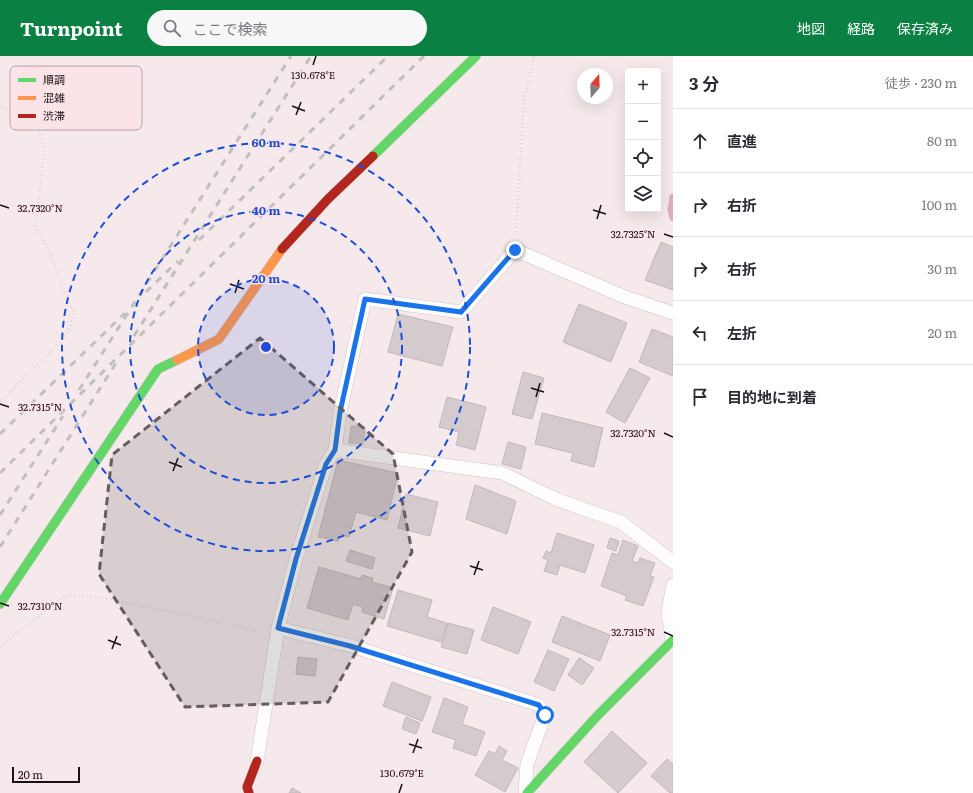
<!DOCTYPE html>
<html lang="ja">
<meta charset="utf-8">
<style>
body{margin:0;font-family:Literata,"Noto Sans JP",serif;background:#f7f7f7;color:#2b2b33}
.controls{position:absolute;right:12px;top:12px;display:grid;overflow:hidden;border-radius:4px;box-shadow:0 4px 16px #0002}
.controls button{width:36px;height:36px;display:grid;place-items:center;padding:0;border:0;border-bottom:1px solid #e1e1e2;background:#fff;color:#2b2b33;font:20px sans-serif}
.compass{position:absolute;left:577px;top:12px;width:36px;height:36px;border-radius:50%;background:#fff;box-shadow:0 4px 16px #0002;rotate:19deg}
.scale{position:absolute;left:12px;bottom:10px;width:68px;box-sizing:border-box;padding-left:4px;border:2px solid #191113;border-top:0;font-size:11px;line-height:14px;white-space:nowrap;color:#191113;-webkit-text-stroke:3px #fbe3e8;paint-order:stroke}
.stop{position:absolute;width:12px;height:12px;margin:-9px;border:3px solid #1a73e8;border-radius:50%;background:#fff}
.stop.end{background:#1a73e8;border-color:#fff;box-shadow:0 1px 4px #0008}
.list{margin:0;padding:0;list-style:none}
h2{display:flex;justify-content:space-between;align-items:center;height:52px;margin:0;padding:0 16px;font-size:17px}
h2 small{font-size:13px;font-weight:400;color:#7c7c81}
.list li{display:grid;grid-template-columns:26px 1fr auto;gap:12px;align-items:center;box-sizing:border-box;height:64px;padding:0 16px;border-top:1px solid #e1e1e2}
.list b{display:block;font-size:15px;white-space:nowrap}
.list em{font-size:13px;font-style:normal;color:#7c7c81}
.icon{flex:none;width:22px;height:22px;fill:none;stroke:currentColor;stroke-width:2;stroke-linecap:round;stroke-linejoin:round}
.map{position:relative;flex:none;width:673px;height:737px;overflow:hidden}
header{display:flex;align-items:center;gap:24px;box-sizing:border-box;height:56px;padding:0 20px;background:#0b8043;color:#fff}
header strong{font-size:19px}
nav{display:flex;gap:22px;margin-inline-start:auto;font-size:14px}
.search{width:280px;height:36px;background:#f7f7f7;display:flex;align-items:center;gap:10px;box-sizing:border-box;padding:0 14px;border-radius:22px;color:#7c7c81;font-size:15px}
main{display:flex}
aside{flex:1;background:#fff}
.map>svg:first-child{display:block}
</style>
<header>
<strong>Turnpoint</strong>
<div class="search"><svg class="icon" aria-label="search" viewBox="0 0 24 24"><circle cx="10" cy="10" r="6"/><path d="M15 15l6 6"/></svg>ここで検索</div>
<nav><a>地図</a><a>経路</a><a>保存済み</a></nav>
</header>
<main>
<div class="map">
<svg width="673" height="737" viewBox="0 0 673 737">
<rect width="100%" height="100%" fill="#f5e9ec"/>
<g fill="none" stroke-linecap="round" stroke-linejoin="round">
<path stroke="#e0afbc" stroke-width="7" d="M673,141L671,154L673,162"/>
</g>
<path fill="#d5cacd" stroke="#c1b8ba" d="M661,186L673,191V234L645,224Z
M579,248L627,267L611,306L563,286Z
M398,258L453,271L442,310L388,296Z
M652,273L673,281V320L639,306Z
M630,312L650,322L625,367L606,356Z
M523,316L544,322L532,363L512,358Z
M447,341L486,351L475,394L456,389L459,376L439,371Z
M542,357L603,372L594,411L571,405L573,397L535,388Z
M351,370L365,371L363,388L349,387Z
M508,386L526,391L521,413L502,408Z
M338,404L398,417L387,464L356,456L349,481L339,478L338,485L318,481Z
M475,429L516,445L507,478L466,463Z
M406,438L438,446L430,480L398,472Z
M557,477L594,489L585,517L560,509L557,519L544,515L548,504L543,502L546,495L551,497Z
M610,482L619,485L616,495L607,492Z
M623,484L638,490L632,505L638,507L640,502L655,507L650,520L654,521L643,550L625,544L627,540L601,530L612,497L618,499Z
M350,494L375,502L372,513L346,505Z
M319,511L361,523L362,519L373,522L372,526L393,532L384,563L362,556L363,551L353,548L348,564L307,552Z
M398,534L432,544L427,561L447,567L441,586L387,570Z
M493,551L531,566L518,598L481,584Z
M562,560L610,579L600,605L552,586Z
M448,567L474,574L467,598L441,591Z
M548,594L569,603L554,635L534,626Z
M298,601L317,603L315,620L296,618Z
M579,602L594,612L582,629L568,619Z
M392,626L431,641L422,665L383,650Z
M444,642L468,651L462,668L485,676L476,700L453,692L456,684L432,676Z
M406,661L420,667L416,678L402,673Z
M612,675L647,707L618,737L584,706Z
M499,690L507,695L502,704L518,712L505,736L475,719L489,695L495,698Z
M667,703L673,708V737H670L651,720Z
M292,732L301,737H289Z"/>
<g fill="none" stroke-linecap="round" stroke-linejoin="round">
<defs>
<path id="lane" d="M335,394L340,356L365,243L461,256L515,194L625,241L673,257
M278,572L296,503L326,408L335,394L502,417L558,444L621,466L673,506
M672,585L668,556L673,529
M257,705L278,572L351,590L539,649L545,659L527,708L525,737"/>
<path id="fast" d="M373,100L476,0
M0,548L158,313L177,304
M527,737L598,659L673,584"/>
<path id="slow" d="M177,304L219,283L282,193"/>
<path id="jam" d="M282,193L328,143L373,100
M249,737L247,731L257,705"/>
</defs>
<use href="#lane" stroke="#cfc5c7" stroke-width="14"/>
<use href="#fast" stroke="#cfc5c7" stroke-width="10"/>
<use href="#slow" stroke="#cfc5c7" stroke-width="10"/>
<use href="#jam" stroke="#cfc5c7" stroke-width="10"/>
<path stroke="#dad5d7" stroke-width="2.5" stroke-dasharray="1 3" stroke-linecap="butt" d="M0,50L37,69L44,93L36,170L51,199L64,235L75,259L65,281L0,346
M516,176L524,43L534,0
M0,590L66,539L99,541L260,575"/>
<use href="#lane" stroke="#fefcfc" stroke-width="13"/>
<use href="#fast" stroke="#63d668" stroke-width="9"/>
<use href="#slow" stroke="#ff974d" stroke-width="9"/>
<use href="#jam" stroke="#b3261e" stroke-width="9"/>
<path stroke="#c2bfc0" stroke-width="3" stroke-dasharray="7 7" stroke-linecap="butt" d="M199,184L388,0
M146,236L178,205
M134,280L311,0
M79,334L291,0
M0,378L125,257
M0,417L424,0
M0,459L63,360
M0,491L116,307"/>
</g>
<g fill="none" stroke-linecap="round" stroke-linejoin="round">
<path stroke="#1a73e8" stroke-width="5" d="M515,194L461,256L365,243L340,356L335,394L326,408L296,503L278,572L350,590L539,649L545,659"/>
</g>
<path fill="#665d5f" fill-opacity="0.2" stroke="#665d5f" stroke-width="3" stroke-dasharray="8 5" stroke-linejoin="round" d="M260,282L393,398L412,496L328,646L185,651L99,518L112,399Z"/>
<path fill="none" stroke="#191113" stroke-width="1.5" d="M313,9L316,0M292,50L305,55M296,59L301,46M0,149L9,152M593,154L606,158M597,163L601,149M664,178L673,181M230,228L244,233M235,237L239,224M531,332L544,336M536,341L540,327M0,348L9,351M664,377L673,381M169,406L182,411M173,415L178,402M470,510L483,514M474,519L479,505M0,547L9,550M664,576L673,580M108,584L121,589M112,593L117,580M409,688L422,692M413,697L418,683M399,737L402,728"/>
<circle cx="266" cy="291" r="68" fill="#1d4ed8" fill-opacity=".12"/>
<g fill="none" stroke="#1d4ed8" stroke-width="2" stroke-dasharray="7 5">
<circle cx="266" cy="291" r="68"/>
<circle cx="266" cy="291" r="136"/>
<circle cx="266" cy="291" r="204"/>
</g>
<rect x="10" y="10" width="132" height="64" rx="6" fill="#fbe3e8" stroke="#b7a4a8" stroke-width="1"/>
<rect x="18" y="22" width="18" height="4" fill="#63d668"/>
<rect x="18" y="40" width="18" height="4" fill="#ff974d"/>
<rect x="18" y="58" width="18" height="4" fill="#b3261e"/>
<g font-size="11" fill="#191113">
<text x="43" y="28">順調</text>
<text x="43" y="46">混雑</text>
<text x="43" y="64">渋滞</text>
</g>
<g font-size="10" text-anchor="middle" fill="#191113" stroke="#fbe3e8" stroke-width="3" stroke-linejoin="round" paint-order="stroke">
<text x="313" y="23">130.678°E</text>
<text x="40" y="156">32.7320°N</text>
<text x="633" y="182">32.7325°N</text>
<text x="40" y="355">32.7315°N</text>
<text x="633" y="381">32.7320°N</text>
<text x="40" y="554">32.7310°N</text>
<text x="633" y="580">32.7315°N</text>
<text x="402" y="721">130.679°E</text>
</g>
<circle cx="266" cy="291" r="6" fill="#1d4ed8" stroke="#fbe3e8" stroke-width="2"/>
<g font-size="12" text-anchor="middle" font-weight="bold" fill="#1d4ed8" stroke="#fbe3e8" stroke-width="3" stroke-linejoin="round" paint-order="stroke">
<text x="266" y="91">60 m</text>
<text x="266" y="159">40 m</text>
<text x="266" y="227">20 m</text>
</g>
</svg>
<div class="controls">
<button>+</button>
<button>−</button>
<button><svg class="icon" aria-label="locate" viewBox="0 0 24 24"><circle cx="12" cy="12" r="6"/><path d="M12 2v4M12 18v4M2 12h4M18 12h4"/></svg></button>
<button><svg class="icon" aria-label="layers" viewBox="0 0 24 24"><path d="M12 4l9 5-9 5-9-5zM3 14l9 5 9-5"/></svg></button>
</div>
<svg class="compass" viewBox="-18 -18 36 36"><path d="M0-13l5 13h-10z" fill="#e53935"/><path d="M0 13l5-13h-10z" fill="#7c7c81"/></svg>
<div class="scale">20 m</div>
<div class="stop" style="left:545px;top:659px"></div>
<div class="stop end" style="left:515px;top:194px"></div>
</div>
<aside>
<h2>3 分<small>徒歩 · 230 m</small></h2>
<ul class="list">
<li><svg class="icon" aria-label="ahead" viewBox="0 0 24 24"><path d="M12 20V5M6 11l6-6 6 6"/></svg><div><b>直進</b></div><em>80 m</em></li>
<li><svg class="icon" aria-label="right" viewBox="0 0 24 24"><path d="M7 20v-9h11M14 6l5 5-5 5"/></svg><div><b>右折</b></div><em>100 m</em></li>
<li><svg class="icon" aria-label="right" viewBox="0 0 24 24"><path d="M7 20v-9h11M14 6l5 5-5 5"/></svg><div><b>右折</b></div><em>30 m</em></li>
<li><svg class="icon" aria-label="left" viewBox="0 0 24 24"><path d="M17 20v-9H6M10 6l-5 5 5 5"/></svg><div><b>左折</b></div><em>20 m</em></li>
<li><svg class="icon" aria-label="arrive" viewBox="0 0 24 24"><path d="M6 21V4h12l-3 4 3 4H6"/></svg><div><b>目的地に到着</b></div></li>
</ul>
</aside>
</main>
